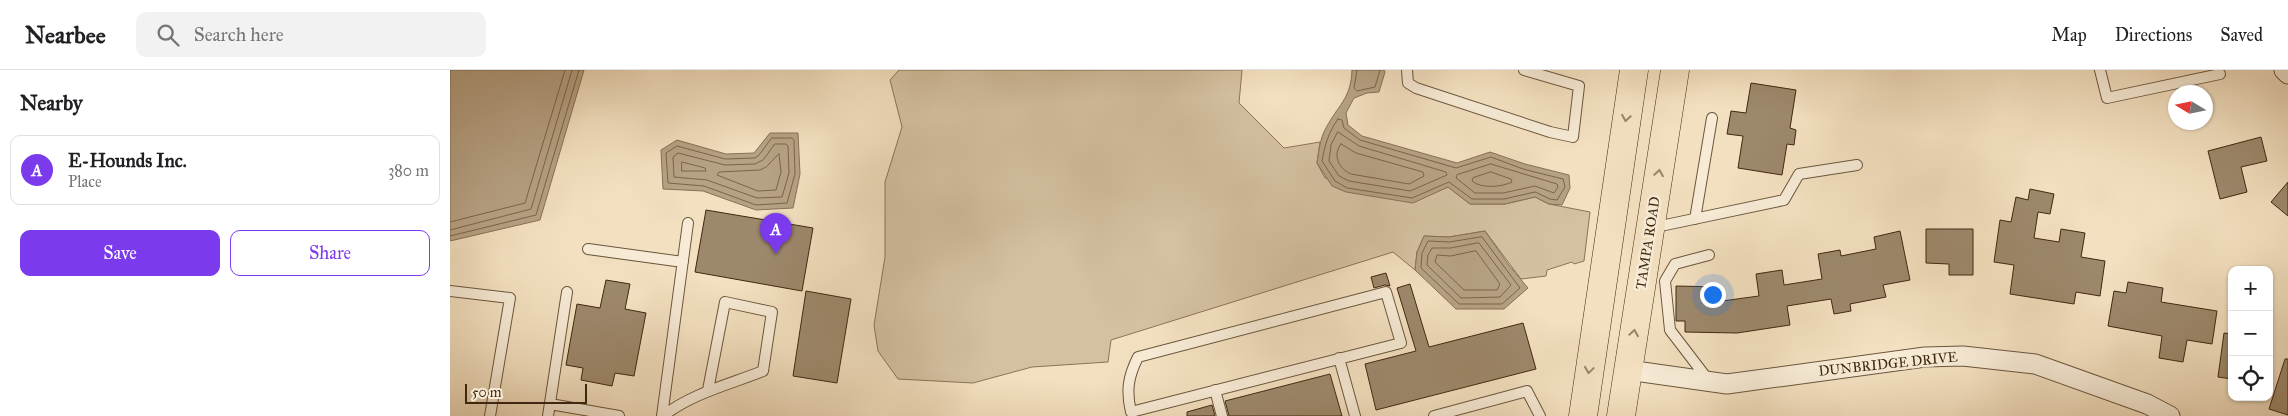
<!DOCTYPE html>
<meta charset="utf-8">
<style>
body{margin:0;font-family:"IM FELL Great Primer",serif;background:#f2f2f2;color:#202124}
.controls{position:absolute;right:15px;bottom:15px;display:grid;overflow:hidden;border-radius:10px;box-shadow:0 1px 4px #0004}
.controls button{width:45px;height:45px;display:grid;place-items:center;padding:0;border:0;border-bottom:1px solid #e0e0e0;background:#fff;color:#202124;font:25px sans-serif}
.compass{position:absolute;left:1718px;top:15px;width:45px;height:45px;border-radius:50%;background:#fff;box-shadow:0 1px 4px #0004;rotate:280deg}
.scale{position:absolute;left:15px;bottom:12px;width:122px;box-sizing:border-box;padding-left:5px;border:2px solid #3f2810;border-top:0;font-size:14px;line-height:18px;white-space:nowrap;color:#3f2810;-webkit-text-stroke:4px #f7ebd6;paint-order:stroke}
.you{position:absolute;left:1262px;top:224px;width:18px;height:18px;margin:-12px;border:4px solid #fff;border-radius:50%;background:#1a73e8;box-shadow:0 0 0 8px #1a73e833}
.badge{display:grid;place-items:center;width:32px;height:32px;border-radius:50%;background:#7c3aed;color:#fff;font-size:16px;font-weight:700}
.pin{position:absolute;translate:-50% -41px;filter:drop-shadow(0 1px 2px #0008)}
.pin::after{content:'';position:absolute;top:26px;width:18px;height:15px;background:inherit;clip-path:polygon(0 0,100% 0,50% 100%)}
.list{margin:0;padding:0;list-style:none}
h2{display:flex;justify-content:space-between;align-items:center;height:65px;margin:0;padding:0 20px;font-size:21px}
h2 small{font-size:16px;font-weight:400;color:#757577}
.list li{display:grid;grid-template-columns:32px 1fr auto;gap:15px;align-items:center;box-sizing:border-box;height:70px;margin:0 10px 10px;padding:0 10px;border:1px solid #e0e0e0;border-radius:10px}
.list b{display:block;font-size:19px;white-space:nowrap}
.list p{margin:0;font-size:16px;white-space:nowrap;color:#757577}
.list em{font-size:16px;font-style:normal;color:#757577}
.actions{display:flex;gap:10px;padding:15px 20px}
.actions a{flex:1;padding:11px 0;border:1px solid #7c3aed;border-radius:10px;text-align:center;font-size:18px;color:#7c3aed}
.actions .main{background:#7c3aed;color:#fff}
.icon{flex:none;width:28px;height:28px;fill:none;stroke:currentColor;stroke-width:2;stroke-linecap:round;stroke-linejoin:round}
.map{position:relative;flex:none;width:1838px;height:346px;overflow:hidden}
header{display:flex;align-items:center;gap:30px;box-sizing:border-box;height:70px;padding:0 25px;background:#fff;border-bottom:1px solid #e0e0e0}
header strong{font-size:24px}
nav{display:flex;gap:28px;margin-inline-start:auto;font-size:18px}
.search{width:350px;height:45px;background:#f2f2f2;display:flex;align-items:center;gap:12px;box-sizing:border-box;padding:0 18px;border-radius:10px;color:#757577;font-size:19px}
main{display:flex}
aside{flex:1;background:#fff}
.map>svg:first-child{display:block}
</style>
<header>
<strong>Nearbee</strong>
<div class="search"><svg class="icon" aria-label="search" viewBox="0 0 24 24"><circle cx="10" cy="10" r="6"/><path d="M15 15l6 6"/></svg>Search here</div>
<nav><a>Map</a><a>Directions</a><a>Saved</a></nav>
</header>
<main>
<aside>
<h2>Nearby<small></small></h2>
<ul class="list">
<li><span class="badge">A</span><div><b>E-Hounds Inc.</b><p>Place</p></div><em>380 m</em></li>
</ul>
<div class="actions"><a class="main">Save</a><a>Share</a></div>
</aside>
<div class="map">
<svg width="1838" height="346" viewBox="0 0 1838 346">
<rect width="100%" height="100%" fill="#f3e0c0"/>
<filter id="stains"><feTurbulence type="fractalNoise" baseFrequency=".004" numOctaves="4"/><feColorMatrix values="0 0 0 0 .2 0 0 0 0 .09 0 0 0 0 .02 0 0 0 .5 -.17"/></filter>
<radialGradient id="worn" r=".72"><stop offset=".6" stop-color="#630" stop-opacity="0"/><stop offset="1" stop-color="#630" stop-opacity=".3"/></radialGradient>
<path fill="#d4c1a2" stroke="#8a7459" d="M449,0H792L789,33L834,78L870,72L867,93L875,108L984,123L998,117L1020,134H1055L1085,127L1099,134L1140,142L1134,191L1124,194L1122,192L1097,200L1096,206L1071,209L1035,161L999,167L974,166L967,182L965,200L943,182L661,270L658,292L582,297L523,313L448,309L428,281L424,255L435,187V112L452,57L440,10Z"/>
<path fill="#b6a184" stroke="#867156" d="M0,0H134L90,150L0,171Z
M902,0H934L935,2L929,22L917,23L904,28L896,43L898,55L912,66L1007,93L1040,82L1075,94L1119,105L1120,118L1112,135L1099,134L1085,127L1055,134H1020L998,117L963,133L896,122L882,116L867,93C869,81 870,68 876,58C888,35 901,29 902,0Z
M320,63H348L350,104L343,138L306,140L253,121L213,119L211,80L227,70L276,84L304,83Z
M1035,161L1058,194L1078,218L1054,239H1006L965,200L967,182L974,166L999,167Z"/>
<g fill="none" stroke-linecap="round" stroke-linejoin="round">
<path stroke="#7a644a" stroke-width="1" d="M907,0L904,18L907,21L925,17L930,0
M888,49L892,50L894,58L910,70L1006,98L1041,87L1073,99L1113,109L1115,117L1107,130L1100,129L1085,122L1054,129H1022L999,112L962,128L897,118L885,111L872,91C875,75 878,63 888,49Z
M888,62L909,76L996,102L997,105L960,121L899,111L889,106L879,91L881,75Z
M322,68H342L344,70L345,104L337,133L306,135L254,116L218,113L216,83L227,76L275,89L305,88L309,85Z
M325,74H336L338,76L339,103L332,127L307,128L257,110L224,107L223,87L228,83L275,95L305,94L313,90Z
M891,74L906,83L973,102L974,106L959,114L901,104C889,99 882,85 891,74Z
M329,84L331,102L326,120L308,121L267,105L269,102L310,100L316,97Z
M232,92L255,98L256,101H232Z
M1041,94L1107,114L1108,117L1104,123L1085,116L1053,123H1025L1006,108L1007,105Z
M1041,102L1061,109L1062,112C1052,117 1031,119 1022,111L1023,108Z
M0,152L75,133L115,0
M0,160L81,139L122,0
M0,166L86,145L129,0
M1032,167L1070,218L1052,234H1009L971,198L972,183L978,171L999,172Z
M1029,173L1061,215L1050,227L1011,228L977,195L978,185L982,178H1000Z
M1026,181L1050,214L1047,220H1014L985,192L987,185L1000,186Z"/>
</g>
<path fill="#9d886c" stroke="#3f2810" d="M1301,13L1346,20L1340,58L1346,60L1344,75L1337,74L1332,105L1288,98L1293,66L1277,64L1281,41L1296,43Z
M1811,67L1817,91L1791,97L1797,122L1770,129L1758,81Z
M1838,112V146L1821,132Z
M1580,119L1604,124L1600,144L1588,142L1584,168L1609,172L1611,159L1635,163L1631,187L1655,191L1650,226L1626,222L1624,234L1560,224L1564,195L1544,192L1550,150L1561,152L1566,127L1578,130Z
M256,140L363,158L352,221L245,202Z
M1476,159H1523V205H1499V194L1476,193Z
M1450,161L1460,210L1433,215L1436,227L1400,234L1401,241L1384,244L1381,229L1337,236L1340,255L1287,263L1235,262V251H1226V216L1272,217V231L1309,226L1306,204L1332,200L1334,215L1372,209L1368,184L1390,180L1391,186L1426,179L1424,167Z
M936,203L940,216L935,215L924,218L921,207Z
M156,210L180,214L175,239L196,243L184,306L165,303L162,316L131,310L133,298L116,295L127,234L150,238Z
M1678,212L1713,218L1711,232L1767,241L1762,274L1737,270L1733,292L1709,288L1712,266L1658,256L1664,221L1676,223Z
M960,214L979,277L1073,253L1086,299L926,340L915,294L966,281L947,218Z
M356,221L401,229L387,313L343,306Z
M1774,263L1782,264V309L1768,307Z
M1835,289H1838V345L1819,339Z
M880,304L892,346H779L775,331Z
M762,335L765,346H737V342Z"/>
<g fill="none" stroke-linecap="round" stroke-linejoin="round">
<defs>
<path id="lane" d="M957,0L958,13L966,18L1100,62L1123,67L1129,16L1074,0
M1650,0L1657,28L1770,4
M1245,149L1262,48
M1201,158L1334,130L1349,104L1407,95
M138,179L233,192
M0,221L60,228L40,346
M936,222L951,273L681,342C676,321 678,307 688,287Z
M889,288L905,346
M1259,311L1220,260L1215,211L1225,194L1259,185
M765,320L772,346
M100,334L169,346
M98,346L117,222
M212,346L238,153
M213,346C243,323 278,315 313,301L322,242L275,232L258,320
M984,346L1077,321L1090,346"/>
<path id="street" d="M1834,0L1838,4
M1178,300L1277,314L1475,287L1513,286L1585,294L1697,334L1720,346"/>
<path id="primary" d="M1133,346L1184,0
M1171,346L1225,0"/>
</defs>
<use href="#lane" stroke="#6c563c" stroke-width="12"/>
<use href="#street" stroke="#6c563c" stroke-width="21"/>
<use href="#primary" stroke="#3f2810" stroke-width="29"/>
<use href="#lane" stroke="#f7ebd6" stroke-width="10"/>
<use href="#street" stroke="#f7ebd6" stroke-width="19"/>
<use href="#primary" stroke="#f3e0c0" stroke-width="28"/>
</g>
<defs><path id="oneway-chevron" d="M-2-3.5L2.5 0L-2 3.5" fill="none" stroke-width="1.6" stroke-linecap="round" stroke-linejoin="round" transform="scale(1.25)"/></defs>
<g stroke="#998468">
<use href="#oneway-chevron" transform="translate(1176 48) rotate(99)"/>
<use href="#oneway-chevron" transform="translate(1209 103) rotate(-81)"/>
<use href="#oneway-chevron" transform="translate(1184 263) rotate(-81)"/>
<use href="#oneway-chevron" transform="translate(1139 300) rotate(98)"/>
</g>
<g text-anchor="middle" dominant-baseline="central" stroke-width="5" stroke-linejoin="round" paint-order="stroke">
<g font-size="14" fill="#3f2810" stroke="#f7ebd6">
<text transform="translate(1198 173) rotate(-81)">TAMPA ROAD</text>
<text transform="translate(1438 294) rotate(-6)">DUNBRIDGE DRIVE</text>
</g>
</g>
<rect width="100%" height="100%" filter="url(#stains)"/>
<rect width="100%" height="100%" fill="url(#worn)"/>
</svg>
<div class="controls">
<button>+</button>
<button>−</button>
<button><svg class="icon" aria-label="locate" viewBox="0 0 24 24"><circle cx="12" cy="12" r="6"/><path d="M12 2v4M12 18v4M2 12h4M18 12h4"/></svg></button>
</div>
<svg class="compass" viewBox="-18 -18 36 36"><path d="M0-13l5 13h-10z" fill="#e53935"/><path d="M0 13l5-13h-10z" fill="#757577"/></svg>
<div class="scale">50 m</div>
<div class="you"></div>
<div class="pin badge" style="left:326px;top:184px">A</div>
</div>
</main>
